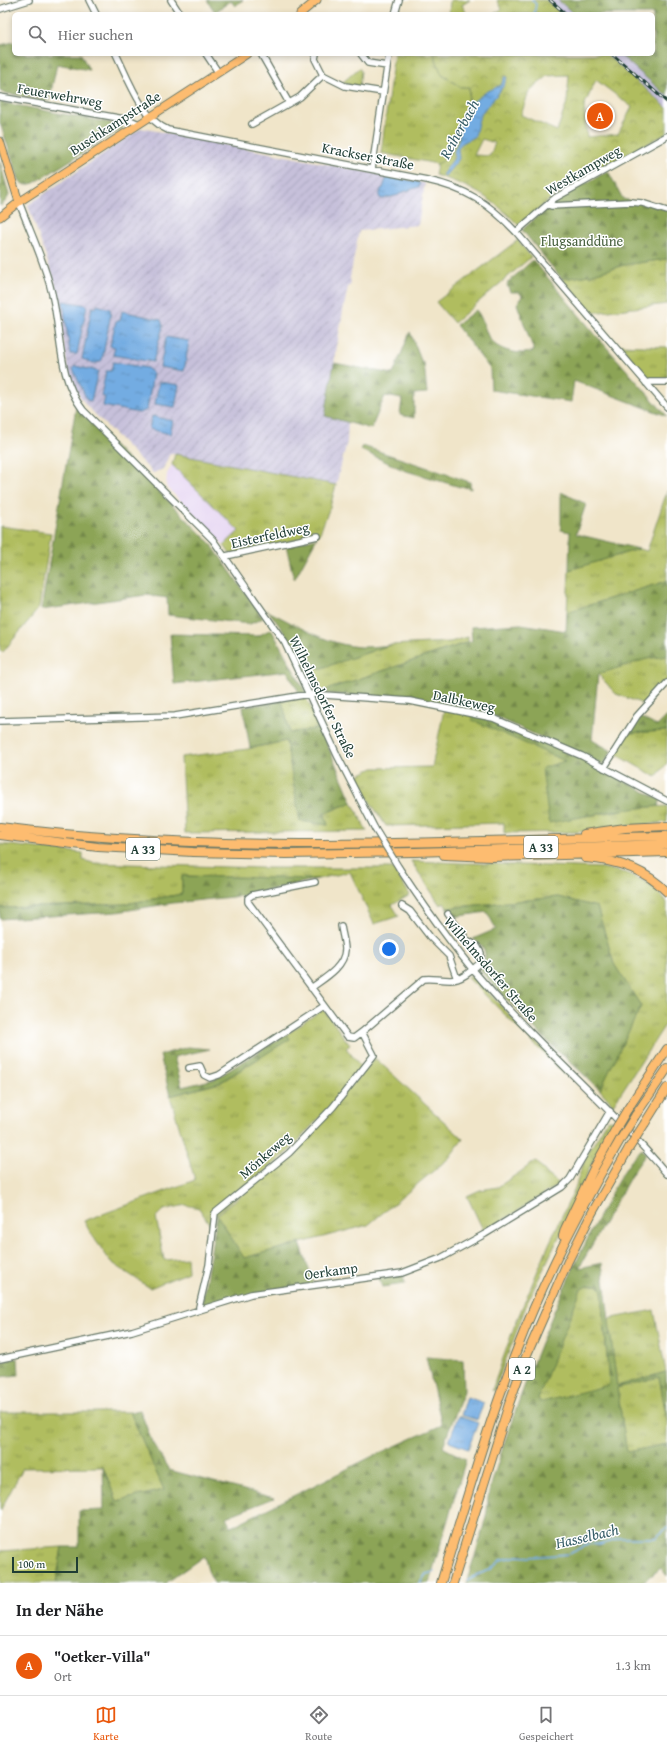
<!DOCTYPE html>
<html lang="de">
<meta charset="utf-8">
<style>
body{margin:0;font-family:"Gentium Book Plus",serif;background:#f6f6f6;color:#202124}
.scale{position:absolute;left:12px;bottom:10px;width:66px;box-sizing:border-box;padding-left:4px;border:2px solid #1f3d34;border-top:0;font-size:11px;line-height:14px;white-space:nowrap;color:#1f3d34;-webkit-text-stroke:3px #fff;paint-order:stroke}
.you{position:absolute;left:389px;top:949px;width:14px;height:14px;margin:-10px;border:3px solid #fff;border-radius:50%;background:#1a73e8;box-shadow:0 0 0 6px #1a73e833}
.badge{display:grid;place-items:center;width:26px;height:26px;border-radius:50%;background:#ea580c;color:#fff;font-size:13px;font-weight:700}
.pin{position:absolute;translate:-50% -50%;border:2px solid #fff;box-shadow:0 1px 4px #0006}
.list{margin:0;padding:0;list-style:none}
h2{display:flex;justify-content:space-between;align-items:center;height:52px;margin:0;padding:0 16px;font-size:17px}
h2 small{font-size:13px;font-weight:400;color:#757577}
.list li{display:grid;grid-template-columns:26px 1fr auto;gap:12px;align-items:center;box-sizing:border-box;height:60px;padding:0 16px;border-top:1px solid #e0e0e0}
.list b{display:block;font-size:15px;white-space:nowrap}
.list p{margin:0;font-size:13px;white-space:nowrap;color:#757577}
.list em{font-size:13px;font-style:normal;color:#757577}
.icon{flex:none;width:22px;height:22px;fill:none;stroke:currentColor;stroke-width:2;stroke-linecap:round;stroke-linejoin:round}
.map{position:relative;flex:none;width:667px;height:1583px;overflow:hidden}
.search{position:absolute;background:#fff;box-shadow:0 2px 6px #0003;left:12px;right:12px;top:12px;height:44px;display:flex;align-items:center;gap:10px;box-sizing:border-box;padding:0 14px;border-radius:6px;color:#757577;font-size:15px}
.sheet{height:112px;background:#fff}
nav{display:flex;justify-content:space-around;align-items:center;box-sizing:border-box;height:56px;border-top:1px solid #e0e0e0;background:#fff;font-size:11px;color:#757577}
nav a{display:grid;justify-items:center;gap:2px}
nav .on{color:#ea580c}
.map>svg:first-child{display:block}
</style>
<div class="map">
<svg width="667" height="1583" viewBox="0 0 667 1583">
<defs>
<pattern id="industrial-furrows" width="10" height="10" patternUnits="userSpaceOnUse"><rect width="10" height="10" fill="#c6c0da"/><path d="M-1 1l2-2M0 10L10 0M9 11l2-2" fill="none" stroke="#a09db2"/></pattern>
<pattern id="grass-tufts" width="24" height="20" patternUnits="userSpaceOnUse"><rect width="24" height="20" fill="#b0bd5f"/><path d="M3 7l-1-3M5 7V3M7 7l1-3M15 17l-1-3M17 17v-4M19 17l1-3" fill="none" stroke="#8f9b4f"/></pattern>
<pattern id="forest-firs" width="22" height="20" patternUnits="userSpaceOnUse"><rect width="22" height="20" fill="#8ca456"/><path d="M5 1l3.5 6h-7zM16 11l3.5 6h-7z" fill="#728748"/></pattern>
<pattern id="park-crowns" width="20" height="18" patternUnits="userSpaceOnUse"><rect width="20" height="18" fill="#b0bd5f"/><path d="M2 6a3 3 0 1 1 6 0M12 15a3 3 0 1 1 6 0" fill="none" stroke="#8f9b4f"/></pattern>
<pattern id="water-ripples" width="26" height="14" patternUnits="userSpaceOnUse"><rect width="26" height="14" fill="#73ace2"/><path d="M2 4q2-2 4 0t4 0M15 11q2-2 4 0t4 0" fill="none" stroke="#5e8db8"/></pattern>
</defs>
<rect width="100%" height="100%" fill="#fff"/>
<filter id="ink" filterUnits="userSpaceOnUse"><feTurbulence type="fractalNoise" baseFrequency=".025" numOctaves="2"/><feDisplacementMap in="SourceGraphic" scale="8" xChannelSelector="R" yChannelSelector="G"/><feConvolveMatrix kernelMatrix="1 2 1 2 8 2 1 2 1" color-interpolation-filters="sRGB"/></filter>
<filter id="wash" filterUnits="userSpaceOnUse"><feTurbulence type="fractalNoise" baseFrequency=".012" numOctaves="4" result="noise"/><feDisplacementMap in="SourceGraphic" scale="16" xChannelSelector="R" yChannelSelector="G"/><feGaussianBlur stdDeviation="0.9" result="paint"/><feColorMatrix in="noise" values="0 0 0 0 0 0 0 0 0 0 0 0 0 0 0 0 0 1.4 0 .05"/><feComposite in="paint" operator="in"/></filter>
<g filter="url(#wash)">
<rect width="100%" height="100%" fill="#f0e5c9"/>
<path fill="#e4d3f2" d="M172,465L239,531L224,545L166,486L167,474Z"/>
<path fill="url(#industrial-furrows)" d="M141,128L425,183L418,225L359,231L350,278L351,284L348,287L343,311L325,416L348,421L347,442L336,485L170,453L163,469L153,473L86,405L75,389L68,370L55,283L28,205Z"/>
<path fill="#c6c0da" d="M546,0H558L574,14H562Z
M606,54H619L667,96V108Z"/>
<path fill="url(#grass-tufts)" stroke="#687d4a" d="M394,54H434L442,75L461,87H469C471,99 454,149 446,159C443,162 440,163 437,164L381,153Z
M518,240L531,257L454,323L436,302Z
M667,259V304L592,313L562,279L590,275L624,265Z
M620,345L667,347V381L649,380Z
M175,454L336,485L330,507L319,535L230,554L224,545L239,531L172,465Z
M667,491V581L567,612L569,570L639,549L647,551Z
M0,526L51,533L39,608L3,652L0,651Z
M468,637V642L317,693L307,673L390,645L450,642Z
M667,656V680L646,705L616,694L598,674L647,658Z
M306,697L320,728L290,733L282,701Z
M444,710L474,716L473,720L566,761L549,822L636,808L667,806V822L575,832L504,833V823L386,826L370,802L357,776L373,768L432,767Z
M667,731V763L656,777L614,753L628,733Z
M286,741L300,821L328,825L324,814L352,802L367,831L185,833L181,757L248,749Z
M0,844L83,853V860L93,863L262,868H393L410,895L392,905L399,916L374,924L350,872L318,879L182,876V894L125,904L0,908Z
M411,861L603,868L626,873L646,882L656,890L667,902V1022L613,1105L600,1090L641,1006L614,964L597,907L558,897L447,908L444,903L440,905Z
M471,976L476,979L516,1022L566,1071L565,1075L468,978Z
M323,1009L350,1045L346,1048L362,1068L331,1105L288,1152L212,1218L210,1225L199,1208L186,1205L163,1210L156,1217L164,1260L187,1258L188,1272L150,1288L111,1262L91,1234L84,1221L195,1180L170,1096L220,1083L289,1039L287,1034Z
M374,1059H376L463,1139L449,1158L368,1225L244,1258L217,1215L290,1155Z
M610,1120L615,1121L590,1167L572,1210L528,1301L494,1391L492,1390L514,1327L549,1244L575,1188L585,1158L607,1121Z
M536,1161L548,1175L560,1184L484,1232L467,1196L480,1190L498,1187Z
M598,1285L602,1290L609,1386L542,1403L540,1402L538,1398L581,1288L587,1286Z
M654,1310L666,1372L617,1386L608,1319Z
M659,1376L667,1420V1444L627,1452L617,1388Z
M0,1412H130L164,1490L117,1501L103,1467L23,1468L0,1511Z
M62,1547L56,1583H0V1551Z"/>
<path fill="url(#forest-firs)" stroke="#567045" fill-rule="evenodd" d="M207,0H243L235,6L231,1L215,12Z
M558,0H667V96L619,54H653V14H574Z
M14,42V54H81L89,70L57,64L49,101L5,93L0,90V45Z
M0,102L121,125L123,128L34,183L26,185L21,183L19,179L0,123Z
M0,162L9,195L6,201L0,206Z
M608,171L623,199L667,209V259L624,265L590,275L562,279L522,230L554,201Z
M533,260L594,333L667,416L574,381L571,402L491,390L490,369L456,325L476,310C483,318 484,328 489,338C497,351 521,356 534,351L517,304L522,296L519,292H510L507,285L508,282Z
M410,332L422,363H424L427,393L414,394V418L400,415L402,399L385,396L371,429L325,416L334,363L393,374Z
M76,407L211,544L263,618L250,624L168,615L167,598L146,595L41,610Z
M363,446L470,482L471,489L461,486L460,487L403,470L361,450Z
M561,492L586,504L576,534L639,549L569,570L570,532L561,530Z
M317,538L294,580L286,545Z
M667,581V656L647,659L598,674L592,740L612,751L603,765L494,716L410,699L317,693L472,641L471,627L521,624L566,631L567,612Z
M267,609L270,612C298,626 330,646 362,647C371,647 381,646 390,645L307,673L292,643Z
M271,629L306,693L300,694L287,671L174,684L170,634L258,636Z
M282,701L290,733L320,728L352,802L324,813L328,825L300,821L286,741L250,748L243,707Z
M474,716L491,719L579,758L661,800L658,806L612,811L549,823L542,768L565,761L472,720Z
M667,716V731L628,733L639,717L657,726Z
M182,876L318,879L242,896L173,903L117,912L0,919V908L125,904L182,894Z
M558,897L597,907L614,964L641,1006L600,1090L564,1056L559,1053L507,1000L480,970C488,958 487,946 473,939L496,929L487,912L453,917L447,908Z
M287,1034L290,1039L219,1083L170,1096L160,1055L188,1047L210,1049L174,1057L182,1087L215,1079Z
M642,1149L646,1154L633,1172L579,1268L602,1263L617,1386L666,1372L667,1420L659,1377L617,1388L627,1452L667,1444V1576L661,1568L642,1583H466C473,1561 481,1539 486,1516C488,1509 487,1500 489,1492C517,1399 552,1307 597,1220C608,1200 625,1163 642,1149ZM598,1285L602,1290L609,1385L542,1402H540L538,1398L581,1289L587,1286Z
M217,1215L244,1258L300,1243L314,1284L204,1306L202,1304Z
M403,1275L405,1284L382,1287L379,1279Z
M426,1357L463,1360L464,1391L443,1446L444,1448L466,1459L429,1583H214L209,1574L204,1556L166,1583H56L62,1547H79V1511L104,1510L103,1467L117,1501L164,1490L130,1412L140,1410L152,1442L169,1470L274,1498L226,1517L231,1527L375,1455L442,1425Z
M18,1358L19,1375L0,1377V1362Z"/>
<path fill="url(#park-crowns)" stroke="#687d4a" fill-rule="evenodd" d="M450,0H470L462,5L467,14H449Z
M497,0H546L562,14H494L502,9Z
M434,54H606L667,108V133L554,196L520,225H518C494,199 469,185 435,175L437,164C457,156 452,137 459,122C464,110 472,101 469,87H461L442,75ZM569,75L567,102L557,131L521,115L529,91L548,76ZM596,80L632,107L618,134L587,137L584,106ZM482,139L495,143L490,156L474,155Z
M359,68L361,71L359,87L342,83Z"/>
<path fill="url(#water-ripples)" stroke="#49748b" d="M505,76L507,78C502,92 491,101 483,111C478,117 477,129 475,136L461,144L458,149L459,159L445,176L442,175L455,157L454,151L459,139L460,124L474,101L486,92L501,85Z
M387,176L419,182L420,185L419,187L400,193L399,195L382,199L379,197L381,189L383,188Z
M63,301L87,305L77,354H70Z
M97,305L110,309L111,313L102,360C95,367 88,360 82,359L92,307L96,308Z
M122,311L161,320L163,326L153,362L113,355L115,347L110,346L116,321H120Z
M166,337L189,341L184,371L160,367Z
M113,362L147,368L153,373L147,410L139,413L103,406L105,397L101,396L106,371H111Z
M75,366L98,371L91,401L87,400L73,369Z
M159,382L179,385L175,407L155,404Z
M152,416L173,421L170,434L149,429Z
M467,1397L484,1403L477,1420L461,1415Z
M458,1416L478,1423L468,1449L449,1442Z"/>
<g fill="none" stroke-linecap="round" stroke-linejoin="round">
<path stroke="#73ace2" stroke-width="1.5" d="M532,0L536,4L534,14
M467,1580L476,1575L490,1570L501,1560L517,1556L529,1557L569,1554L589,1544H599L620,1538H655L667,1528
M420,1583L426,1574L434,1572"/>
</g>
</g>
<g filter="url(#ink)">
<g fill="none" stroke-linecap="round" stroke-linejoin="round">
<defs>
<path id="minor" d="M89,0L96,14
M171,0L180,14
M0,9L29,0
M395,14L399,0
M116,54C128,78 142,119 168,130L427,180C465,188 489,203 516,232L667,407
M206,54L218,72
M261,54L289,103
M316,54L315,59L323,75
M361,54L368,63L387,66
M323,75L345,86L383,92
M0,97L130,120L139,124
M252,124L300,97L323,75
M372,169L389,54
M19,202C30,232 45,262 52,294C62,334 57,376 83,410L213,540L285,643L338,757L375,829
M548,204L551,206L630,202L642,203L667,211
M516,232L555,198L667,136
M646,383L650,382H667
M226,556L318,536
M0,721L175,716L310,694L410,701L493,718L582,756L667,801
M604,768L637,716L667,683
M399,868C428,912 458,955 494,994C550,1056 613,1110 667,1174
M315,882L252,895L248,898V902L348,1037L354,1038L362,1032L424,979C433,978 440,980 450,980C462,980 471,971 480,963L481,953L477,946L467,940L448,914
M402,906L410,911L430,937L449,956L457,979
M311,988C323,979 344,968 345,950C345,942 342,934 341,926
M189,1068L200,1066L204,1075L210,1078L219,1075L324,1006
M199,1310V1307L209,1265L215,1213L289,1153L333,1107L374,1055L362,1032
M0,1359L132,1331L251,1294L402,1273L441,1258L485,1234L562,1187L570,1179L610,1111"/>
<path id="major" d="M300,14L317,0
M0,141L19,202
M0,217L19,202L247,54"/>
<path id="highway" d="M0,827C221,855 445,841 667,836
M584,834L625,828L667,826
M0,835L98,847L193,852L286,854L415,852L667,844
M444,855L492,857L667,852
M585,858C616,860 645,869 667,892
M627,1110L667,1049
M635,1116L667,1069
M645,1123L667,1088
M563,1236L565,1229L594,1168L618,1125
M441,1583C469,1491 495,1398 533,1310C558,1252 588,1195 620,1140
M453,1583L509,1404L525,1359L568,1261L592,1213L629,1148"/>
</defs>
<use href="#minor" stroke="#687868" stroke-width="8"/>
<use href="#major" stroke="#687868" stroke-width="9"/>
<use href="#highway" stroke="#687868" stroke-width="10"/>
<use href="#minor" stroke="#fff" stroke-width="5.5"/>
<use href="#major" stroke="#fdbc70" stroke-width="7"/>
<use href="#highway" stroke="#fdbc70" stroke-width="8"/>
<defs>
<path id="rail" d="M550,0L566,14
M612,54L667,102"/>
</defs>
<use href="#rail" stroke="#1f3d34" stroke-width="3"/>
<use href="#rail" stroke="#fff" stroke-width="1.5" stroke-dasharray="4.5" stroke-linecap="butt"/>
<defs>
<path id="minor-bridge" d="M375,829L399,868"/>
<path id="highway-bridge" d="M618,1125L627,1110
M620,1140L635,1116
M629,1148L645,1123"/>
</defs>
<use href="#minor-bridge" stroke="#687868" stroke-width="8" stroke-linecap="butt"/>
<use href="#highway-bridge" stroke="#687868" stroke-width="10" stroke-linecap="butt"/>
<use href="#minor-bridge" stroke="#fff" stroke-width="5.5"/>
<use href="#highway-bridge" stroke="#fdbc70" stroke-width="8"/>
</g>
</g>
<g text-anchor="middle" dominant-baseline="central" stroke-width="3" stroke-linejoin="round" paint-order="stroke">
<g fill="#fff" stroke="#627771" stroke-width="1">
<rect x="524" y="836" width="34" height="22" rx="3"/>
<rect x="126" y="838" width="34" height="22" rx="3"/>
<rect x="509" y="1358" width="26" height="22" rx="3"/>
</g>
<g font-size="13" font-weight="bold" fill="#1f3d34">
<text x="541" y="847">A 33</text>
<text x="143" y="849">A 33</text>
<text x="522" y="1369">A 2</text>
</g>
<g font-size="14" fill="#1f3d34" stroke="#fff">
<text transform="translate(60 95) rotate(10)">Feuerwehrweg</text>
<text transform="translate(115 123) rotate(-33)">Buschkampstraße</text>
<text transform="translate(368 156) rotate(11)">Krackser Straße</text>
<text transform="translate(583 170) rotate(-30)">Westkampweg</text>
<text transform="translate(270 535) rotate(-12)">Eisterfeldweg</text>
<text transform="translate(323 697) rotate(64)">Wilhelmsdorfer Straße</text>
<text transform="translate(464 701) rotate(12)">Dalbkeweg</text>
<text transform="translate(491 969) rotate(49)">Wilhelmsdorfer Straße</text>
<text transform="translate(265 1155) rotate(-41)">Mönkeweg</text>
<text transform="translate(331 1271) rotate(-8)">Oerkamp</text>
</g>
<g font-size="14" fill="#4a6341" stroke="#fff">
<text x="582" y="241">Flugsanddüne</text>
</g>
<g font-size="15" font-style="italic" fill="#385e68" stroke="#fff">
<text transform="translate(459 129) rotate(-61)">Reiherbach</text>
<text transform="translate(587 1536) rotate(-13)">Hasselbach</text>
</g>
</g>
</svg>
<div class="scale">100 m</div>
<div class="you"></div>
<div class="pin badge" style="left:600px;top:116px">A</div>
<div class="search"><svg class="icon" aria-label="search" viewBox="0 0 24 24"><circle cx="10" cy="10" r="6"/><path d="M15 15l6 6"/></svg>Hier suchen</div>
</div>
<section class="sheet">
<h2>In der Nähe<small></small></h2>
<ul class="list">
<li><span class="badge">A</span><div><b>&quot;Oetker-Villa&quot;</b><p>Ort</p></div><em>1.3 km</em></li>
</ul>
</section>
<nav>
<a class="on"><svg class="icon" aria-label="map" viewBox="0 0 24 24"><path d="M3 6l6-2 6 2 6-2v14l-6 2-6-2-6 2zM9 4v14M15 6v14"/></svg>Karte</a>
<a><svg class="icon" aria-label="directions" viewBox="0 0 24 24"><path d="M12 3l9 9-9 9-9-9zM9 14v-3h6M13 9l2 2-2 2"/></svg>Route</a>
<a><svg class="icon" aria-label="saved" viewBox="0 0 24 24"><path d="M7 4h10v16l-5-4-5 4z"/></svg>Gespeichert</a>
</nav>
